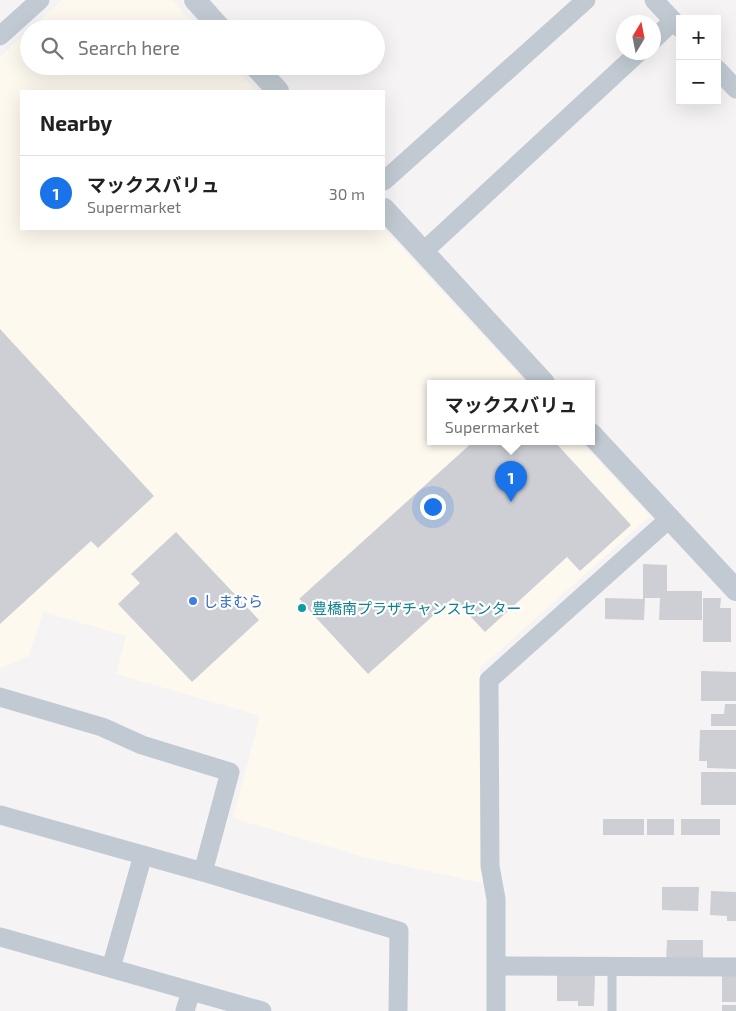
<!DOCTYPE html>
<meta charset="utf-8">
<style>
body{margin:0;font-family:"Exo 2","Noto Sans JP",sans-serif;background:#f2f2f2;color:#202124}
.controls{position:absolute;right:15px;top:15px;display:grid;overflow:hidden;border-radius:0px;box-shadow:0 5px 20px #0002}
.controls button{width:45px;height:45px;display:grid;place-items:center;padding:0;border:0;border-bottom:1px solid #e0e0e0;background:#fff;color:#202124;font:25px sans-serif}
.compass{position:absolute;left:616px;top:15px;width:45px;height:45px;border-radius:50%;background:#fff;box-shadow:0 5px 20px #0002;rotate:10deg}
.you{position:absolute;left:432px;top:506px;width:18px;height:18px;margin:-12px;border:4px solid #fff;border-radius:50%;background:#1a73e8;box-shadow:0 0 0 8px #1a73e833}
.badge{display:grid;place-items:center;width:32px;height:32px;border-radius:50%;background:#1a73e8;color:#fff;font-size:16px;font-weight:700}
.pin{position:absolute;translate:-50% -41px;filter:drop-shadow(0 1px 2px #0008)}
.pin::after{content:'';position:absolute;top:26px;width:18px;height:15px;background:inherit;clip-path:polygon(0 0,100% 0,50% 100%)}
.popup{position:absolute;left:427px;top:380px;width:168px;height:65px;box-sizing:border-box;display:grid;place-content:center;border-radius:0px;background:#fff;filter:drop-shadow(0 1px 4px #0005);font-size:16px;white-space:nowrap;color:#757577}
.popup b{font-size:19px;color:#202124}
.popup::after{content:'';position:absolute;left:50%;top:100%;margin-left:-10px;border:10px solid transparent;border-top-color:#fff}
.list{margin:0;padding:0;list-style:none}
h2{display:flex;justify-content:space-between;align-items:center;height:65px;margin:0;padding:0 20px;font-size:21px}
h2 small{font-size:16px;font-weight:400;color:#757577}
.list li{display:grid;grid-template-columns:32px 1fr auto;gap:15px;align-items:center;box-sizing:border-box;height:75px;padding:0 20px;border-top:1px solid #e0e0e0}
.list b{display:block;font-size:19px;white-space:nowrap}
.list p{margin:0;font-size:16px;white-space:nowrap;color:#757577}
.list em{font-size:16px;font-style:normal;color:#757577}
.icon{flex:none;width:28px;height:28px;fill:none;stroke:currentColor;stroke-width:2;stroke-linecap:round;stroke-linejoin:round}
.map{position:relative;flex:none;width:736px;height:1011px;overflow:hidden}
.search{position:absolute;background:#fff;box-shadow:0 5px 20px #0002;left:20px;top:20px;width:365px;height:55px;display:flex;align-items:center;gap:12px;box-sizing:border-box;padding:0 18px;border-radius:28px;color:#757577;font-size:19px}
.panel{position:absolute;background:#fff;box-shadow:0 5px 20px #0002;left:20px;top:90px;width:365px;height:140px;border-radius:0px}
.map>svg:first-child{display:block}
</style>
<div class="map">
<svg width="736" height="1011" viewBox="0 0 736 1011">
<rect width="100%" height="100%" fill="#f5f3f3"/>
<path fill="#fdf9ef" d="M62,0H172L198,29H30Z
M29,30V66H233L256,91H21V229H384L527,383H431V441H580L650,516L480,668L481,870L483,878V883L363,857L233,818L260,716L116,674L126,636L43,612L29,656L0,668V57Z"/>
<path fill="#cdcfd5" d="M0,329L154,496L98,548L91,541L0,624Z
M474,441H554L631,525L580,571L567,557L485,632L453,598L368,674L308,609L303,614L296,606L302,601L299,599Z
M176,532L259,620L192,682L118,604L140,583L131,574Z
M643,564L667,565V591H702V620H659L660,598H645L644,620L605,619V598L643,599Z
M703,598H721L720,608H731V642H703Z
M701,671L736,672V701H701Z
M725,704H736V726H711V714H724Z
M700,730H736V769L707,768V761H699Z
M701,772H736V805H701Z
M603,819H644V835H603Z
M647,819H674V835H647Z
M681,819H720V835H681Z
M662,887H699L698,911L662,910Z
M711,891L736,892V921H727V916L710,915Z
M667,940H703V961H666Z
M722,973H736V1002H722Z
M557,974H595L594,1006H578V1001H557Z
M722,1005H736V1011H722Z"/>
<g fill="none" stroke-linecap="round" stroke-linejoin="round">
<path stroke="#c1cad2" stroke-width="9" d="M612,967V1011"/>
<path stroke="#c1cad2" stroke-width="19" d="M654,0L680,28
M0,36L40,0
M654,39L673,21
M717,69L736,89
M384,181L586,0
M423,252L639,52
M0,697L102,727L142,745L230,772L203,872L399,931L398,1011
M0,815L203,872
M0,937L262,1011
M496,966L736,967
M111,968L143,855
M185,1011L191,991
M496,1011V899L490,866L489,680L669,519"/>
<path stroke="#c1cad2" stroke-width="22" d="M195,0L221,29
M255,66L278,91
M384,209L544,383
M591,434L736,590"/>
</g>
<circle fill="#3f7fe0" stroke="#fff" stroke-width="2" cx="193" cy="601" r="5"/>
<circle fill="#0f9aa8" stroke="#fff" stroke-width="2" cx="302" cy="608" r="5"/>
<g text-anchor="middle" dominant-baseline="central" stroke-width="4.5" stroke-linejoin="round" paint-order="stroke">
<g font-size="15" fill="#366cbe" stroke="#fff" text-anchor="start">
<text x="203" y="601">しまむら</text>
</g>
<g font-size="15" fill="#0d838f" stroke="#fff" text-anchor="start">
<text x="312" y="608">豊橋南プラザチャンスセンター</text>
</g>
</g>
</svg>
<div class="controls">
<button>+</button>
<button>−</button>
</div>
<svg class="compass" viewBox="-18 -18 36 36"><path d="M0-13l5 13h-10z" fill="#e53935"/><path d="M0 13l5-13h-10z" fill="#757577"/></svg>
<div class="you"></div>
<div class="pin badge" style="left:511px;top:502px">1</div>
<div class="popup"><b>マックスバリュ</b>Supermarket</div>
<div class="search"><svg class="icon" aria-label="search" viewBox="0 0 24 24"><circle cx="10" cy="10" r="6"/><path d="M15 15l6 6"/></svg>Search here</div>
<section class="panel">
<h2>Nearby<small></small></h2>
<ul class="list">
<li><span class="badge">1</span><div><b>マックスバリュ</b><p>Supermarket</p></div><em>30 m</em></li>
</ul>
</section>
</div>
